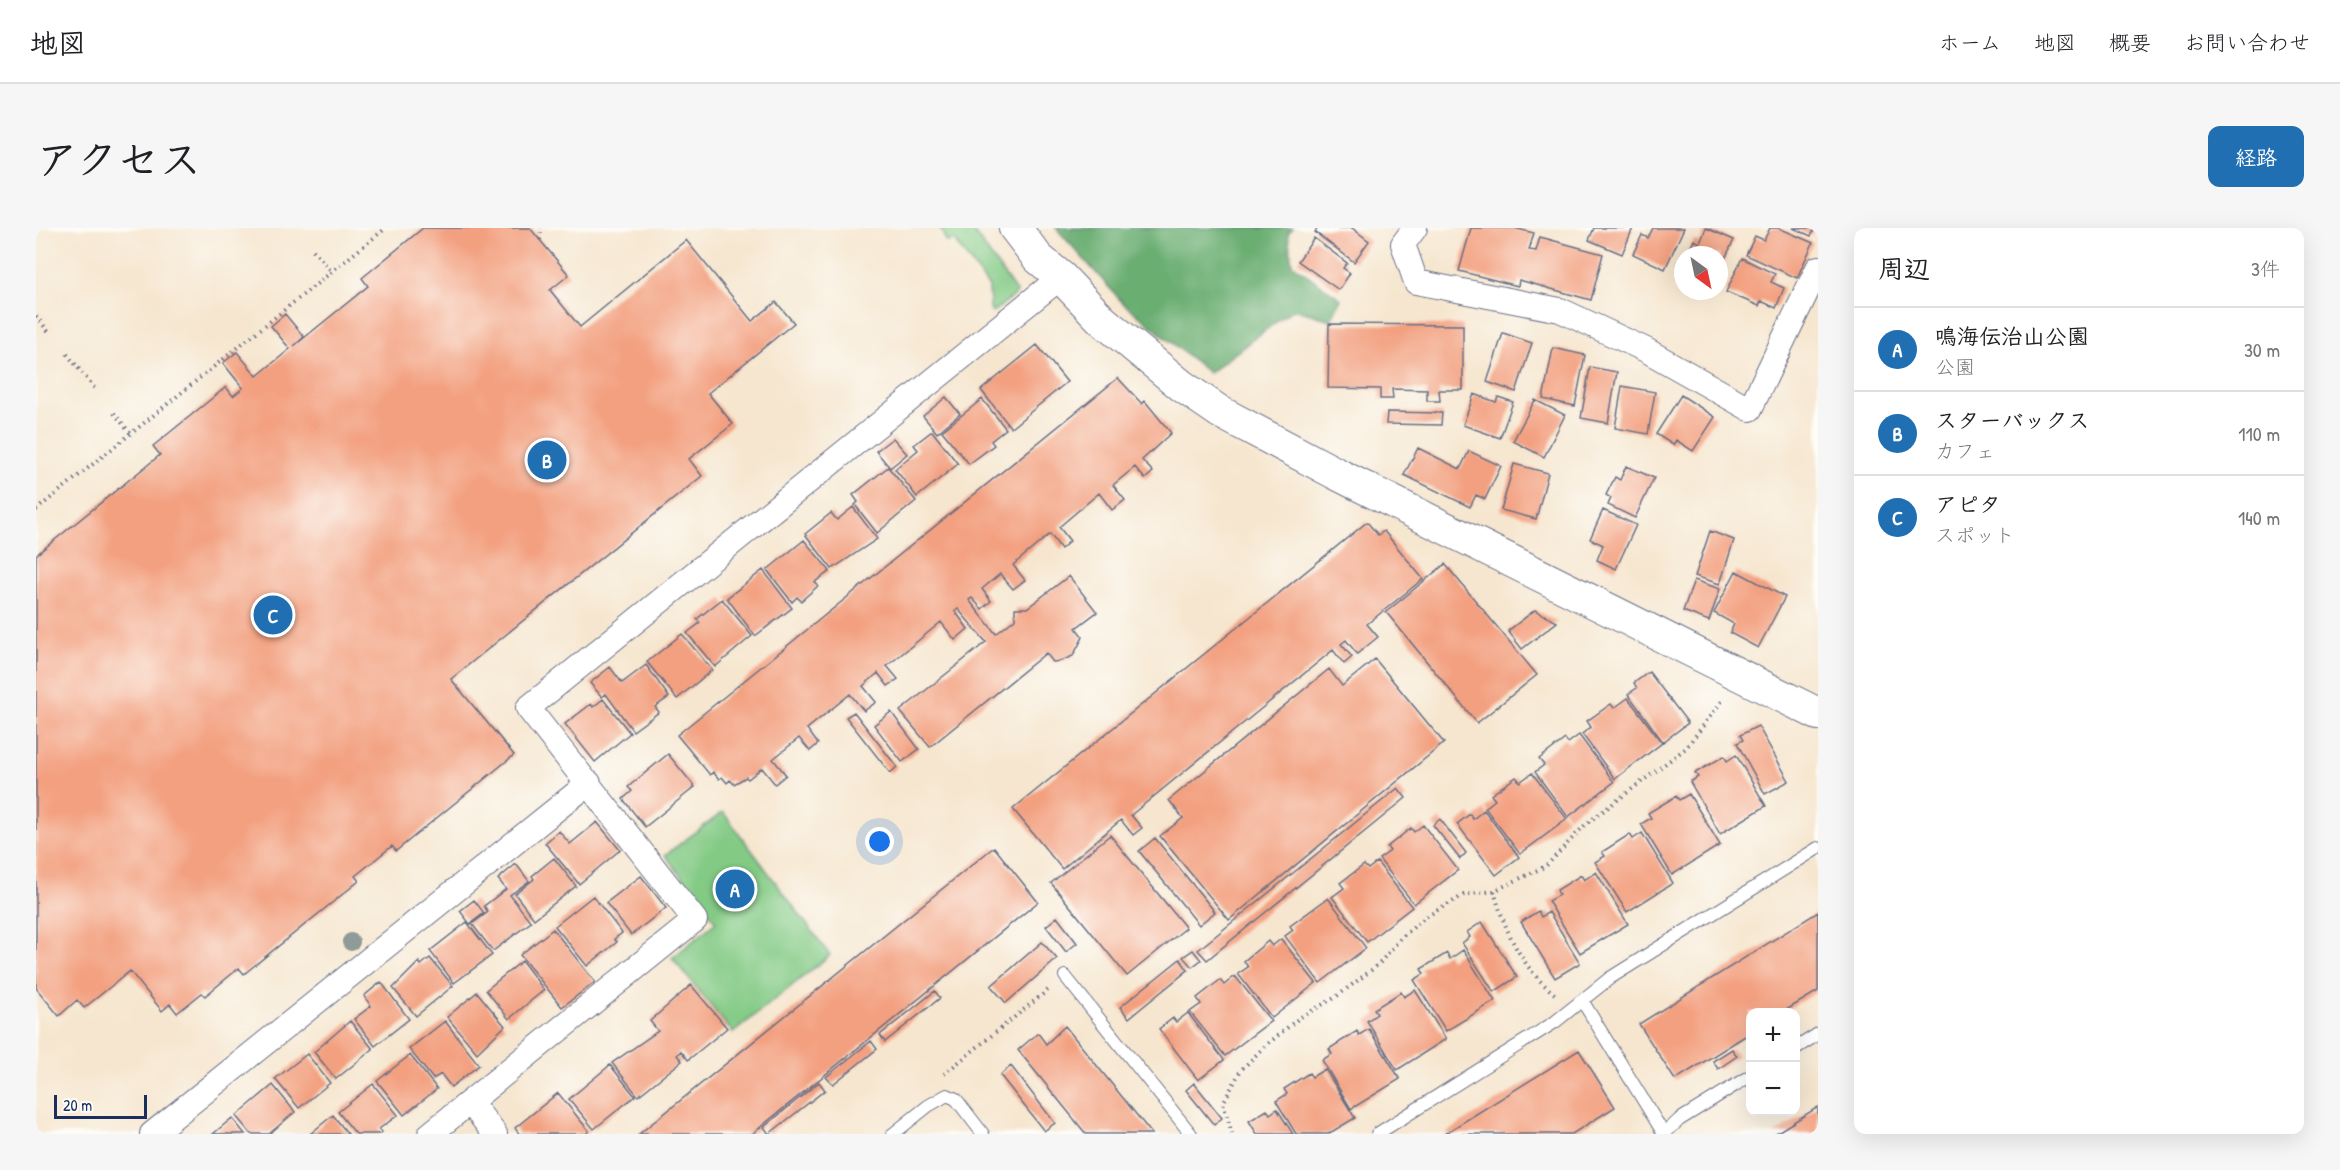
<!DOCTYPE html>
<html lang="ja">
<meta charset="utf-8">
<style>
body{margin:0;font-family:"Patrick Hand","Klee One",sans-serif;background:#f6f6f6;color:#202124}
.controls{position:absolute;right:18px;bottom:18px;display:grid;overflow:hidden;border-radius:12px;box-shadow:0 6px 24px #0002}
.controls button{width:54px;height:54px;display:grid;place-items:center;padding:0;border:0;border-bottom:2px solid #e0e0e0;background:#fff;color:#202124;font:30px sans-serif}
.compass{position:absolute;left:1638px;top:18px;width:54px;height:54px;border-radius:50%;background:#fff;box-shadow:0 6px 24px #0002;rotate:147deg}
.scale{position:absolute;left:18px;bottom:15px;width:93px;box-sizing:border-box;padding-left:6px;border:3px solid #1b2f5e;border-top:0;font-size:16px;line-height:21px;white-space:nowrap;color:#1b2f5e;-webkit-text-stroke:4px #fdfcf7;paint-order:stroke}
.you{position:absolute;left:844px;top:614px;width:21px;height:21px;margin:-15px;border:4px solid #fff;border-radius:50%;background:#1a73e8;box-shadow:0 0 0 9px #1a73e833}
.badge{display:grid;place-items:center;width:39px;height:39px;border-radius:50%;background:#1f6fb2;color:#fff;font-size:20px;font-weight:700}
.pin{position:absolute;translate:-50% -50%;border:3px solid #fff;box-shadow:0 2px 6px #0006}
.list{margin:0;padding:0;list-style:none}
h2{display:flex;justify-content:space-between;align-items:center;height:78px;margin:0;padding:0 24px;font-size:26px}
h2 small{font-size:20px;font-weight:400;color:#757577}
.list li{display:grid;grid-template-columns:39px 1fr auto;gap:18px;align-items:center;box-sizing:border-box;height:84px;padding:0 24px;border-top:2px solid #e0e0e0}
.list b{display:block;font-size:22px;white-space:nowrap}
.list p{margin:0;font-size:20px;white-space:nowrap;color:#757577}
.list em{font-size:20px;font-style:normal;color:#757577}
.map{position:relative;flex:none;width:1782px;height:906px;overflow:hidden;border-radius:12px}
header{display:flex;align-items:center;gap:36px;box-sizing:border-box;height:84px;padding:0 30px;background:#fff;border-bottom:2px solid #e0e0e0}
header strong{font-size:28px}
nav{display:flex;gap:33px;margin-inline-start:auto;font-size:21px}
.intro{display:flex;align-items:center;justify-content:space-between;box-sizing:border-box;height:144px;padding:0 36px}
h1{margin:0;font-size:42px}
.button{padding:15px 27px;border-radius:12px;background:#1f6fb2;color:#fff;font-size:21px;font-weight:700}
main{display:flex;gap:36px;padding:0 36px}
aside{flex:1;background:#fff;border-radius:12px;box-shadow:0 6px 24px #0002}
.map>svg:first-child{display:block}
</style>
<header>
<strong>地図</strong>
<nav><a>ホーム</a><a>地図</a><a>概要</a><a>お問い合わせ</a></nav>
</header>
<div class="intro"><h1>アクセス</h1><a class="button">経路</a></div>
<main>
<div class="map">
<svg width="1782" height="906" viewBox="0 0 1782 906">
<rect width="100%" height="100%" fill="#fdfcf7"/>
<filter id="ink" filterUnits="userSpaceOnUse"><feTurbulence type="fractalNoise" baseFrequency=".0167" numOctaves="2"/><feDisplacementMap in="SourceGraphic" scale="12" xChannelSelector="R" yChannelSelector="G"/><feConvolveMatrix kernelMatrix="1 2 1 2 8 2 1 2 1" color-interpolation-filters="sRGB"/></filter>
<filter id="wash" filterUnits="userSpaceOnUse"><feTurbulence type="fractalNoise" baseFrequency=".008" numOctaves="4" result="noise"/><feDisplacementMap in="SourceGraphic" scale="24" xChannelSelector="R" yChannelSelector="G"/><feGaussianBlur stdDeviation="1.35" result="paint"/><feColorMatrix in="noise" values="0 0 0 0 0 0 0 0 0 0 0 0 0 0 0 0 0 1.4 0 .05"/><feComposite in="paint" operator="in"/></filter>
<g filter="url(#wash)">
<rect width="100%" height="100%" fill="#f6e6cf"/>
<path fill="#83ca85" stroke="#4f7c72" stroke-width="1.5" d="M904,0H935L981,65L956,85L954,81L953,59L917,11L911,15Z
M687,584L794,727L697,805L636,730L680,694L629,627Z"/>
<path fill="#6aae72" stroke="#426e68" stroke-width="1.5" d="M1020,0H1257L1252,5L1256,36L1305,71L1295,92L1257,81L1173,145L1087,75Z"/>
<g id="blocks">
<path fill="#f3a080" d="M387,0H494L533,47L514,62L544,99L650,12L716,93L740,74L758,95L672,165L697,196L653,231L666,248L415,451L478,527L360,623L356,618L319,648L323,653L208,746L203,740L169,768L166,765L141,785L134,776L126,783L94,743L48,780L41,772L23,788L0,760V327L124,227L117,218L190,159L197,168L207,160L187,135L201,124L221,148L254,121L235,98L249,86L268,109L258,118L332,58L326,50Z
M1282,0H1316L1333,13L1318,34L1279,4Z
M1435,0H1478L1498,5L1493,22L1500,23L1504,9L1567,26L1555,72L1483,52L1482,58L1423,43Z
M1558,0H1597L1586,26L1553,12Z
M1617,0H1648L1629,41L1597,26L1606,7L1612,10Z
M1670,0L1698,12L1683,43V27H1651L1658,12L1664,15Z
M1734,0H1743L1777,15L1761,50L1710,27L1719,8L1728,12Z
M1757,0H1779L1775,8Z
M1278,10L1311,35L1307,40L1314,45L1303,62L1262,33Z
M1706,30L1739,46L1735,54L1748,60L1740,80L1725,73L1723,78L1690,64Z
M1293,96L1427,97V162H1403L1404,173H1391V162L1356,161L1357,171H1344V161L1292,160Z
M1467,105L1496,115L1480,164L1451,154Z
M1001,117L1031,154L975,200L945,162Z
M1517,120L1549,127L1539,178L1507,171Z
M1554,139L1581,144L1572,195L1545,190Z
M1082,150L1106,176L1109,173L1135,205L1106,232L1117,244L1109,251L1099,239L1077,257L1089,272L1076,282L1063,265L1023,299L1034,313L1025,321L1014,306L977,337L989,352L977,361L964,346L946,361L955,373L946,381L936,370L933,372L960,406L979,391V380H991L1033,348L1061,384L1040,400L1047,409L1037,428L1025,433L1017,434L1010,425L894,519L864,483L950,414L922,381L919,383L932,401L919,412L905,394L851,438L862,451L852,458L842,445L827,458L840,474L828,483L814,466L771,501L782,516L774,523L763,510L737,531L750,547L739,556L726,540L712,551L710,549L698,556L694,552L691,555L686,549L683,551L677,544L674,547L641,507Z
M1586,158L1619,164L1612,206L1579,200Z
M1438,166L1460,174L1462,169L1477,174L1464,210L1427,197Z
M1645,167L1679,189L1657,223L1640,212L1637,217L1620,206Z
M910,169L924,186L901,205L887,188Z
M946,171L970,201L955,213L958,217L933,236L906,203Z
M1499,172L1529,187L1508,229L1477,213Z
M1351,184L1406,185L1405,197L1350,196Z
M896,203L922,236L881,269L859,241L882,222L878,217Z
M857,210L871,226L854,240L840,223Z
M1382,220L1424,241L1433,223L1465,238L1449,271L1440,267L1434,279L1368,247Z
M1478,236L1512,245L1500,291L1465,282Z
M1590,238L1618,250L1599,290L1572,277L1575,270L1570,267L1579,249L1584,252Z
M852,239L880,273L841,305L819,277L822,274L817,267Z
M817,279L841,311L796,341L769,306L795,285L801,292Z
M1567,282L1600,297L1580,341L1561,332L1567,317L1554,311Z
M1331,294L1342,307L1348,303L1387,351L1331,396L1342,409L1321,426L1310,412L1305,416L1316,429L1308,436L1297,422L1095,587L1106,600L1097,607L1085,592L1026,641L977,581Z
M1674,303L1698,312L1684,356L1659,348Z
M768,312L794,343L779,354L782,358L765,373L761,369L756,374L731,342Z
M1409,336L1501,447L1441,495L1350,384Z
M727,342L756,380L719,408L691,370Z
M1700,343L1749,369L1722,420L1694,405L1698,396L1678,385Z
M1658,352L1684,361L1673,393L1647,383Z
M686,371L716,408L679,439L651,405L664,395L661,391Z
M1499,382L1521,394L1486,421L1472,403Z
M646,406L676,442L641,471L611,434Z
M1339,431L1408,515L1193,692L1124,608L1147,590L1133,572L1293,441L1306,458Z
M610,437L633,469L619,479L623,484L597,503L570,466L566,469L554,455L574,439L586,455Z
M1613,444L1652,495L1627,514L1592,466L1601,460L1598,455Z
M1592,470L1626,515L1579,551L1546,506L1555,499L1551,493L1575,476L1578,480Z
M567,471L594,505L559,534L529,496L555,476L557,479Z
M818,484L861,539L854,545L810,489Z
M855,484L883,521L866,534L838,497Z
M1722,498L1753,553L1729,566L1701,515L1707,512L1704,507Z
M1543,507L1578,554L1532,589L1499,544L1508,537L1503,531L1529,511L1532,515Z
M632,526L659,559L609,599L587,571L596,563L592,559Z
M1700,527L1730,578L1684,606L1654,554L1662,549L1659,545L1688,528L1691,533Z
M1496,545L1531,591L1484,626L1449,580L1459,572L1455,567L1480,549L1484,554Z
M1362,560L1370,570L1171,732L1162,722Z
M1653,566L1684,617L1636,647L1605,596L1615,590L1612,585L1640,568L1643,572Z
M1448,582L1483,629L1460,647L1421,596L1434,586L1437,591Z
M1404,591L1430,625L1424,631L1397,597Z
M561,594L584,622L543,656L509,615L523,603L534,616Z
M1387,597L1422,642L1378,676L1343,631L1354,623L1351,619L1375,600L1378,604Z
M1606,605L1637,655L1591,684L1559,634L1569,628L1566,624L1594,606L1597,611Z
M1074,607L1150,700L1091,748L1015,655Z
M1119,610L1179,684L1163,697L1103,623Z
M958,619L1002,674L716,906H603Z
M518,630L540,658L498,691L479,666L498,651L496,648Z
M1341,634L1376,679L1331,714L1296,669L1308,660L1304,655L1328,637L1332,641Z
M480,636L493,653L474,667L495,694L457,723L436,696L452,684L448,678L470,661L462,651Z
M1560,644L1592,696L1544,725L1512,673L1523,667L1521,662L1545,647L1548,652Z
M605,648L630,680L595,707L570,675Z
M557,668L586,705L578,711L581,714L551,738L519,698Z
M1292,670L1330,720L1284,755L1249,708L1257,702L1254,698Z
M438,672L448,685L434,696L424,683Z
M1502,683L1505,689L1513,684L1544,735L1519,750L1485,694Z
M1782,684V763L1747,784H1714V805L1639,852L1603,796Z
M1021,689L1041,715L1030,724L1010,698Z
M431,694L456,727L418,755L394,723Z
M1446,694L1481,749L1458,764L1426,715L1434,709L1431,704Z
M517,701L559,754L526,779L484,727Z
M1245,711L1280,755L1236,790L1202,746L1212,739L1208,733L1232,713L1236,718Z
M1006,714L1021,731L970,775L955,758Z
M1157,722L1165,732L1156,739L1147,729Z
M1427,722L1459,773L1410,803L1378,752L1388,746L1385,741L1411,725L1414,731Z
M394,730L417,758L380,788L357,760L383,734L385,737Z
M1144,731L1152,742L1093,790L1084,779Z
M486,733L508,762L473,791L450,762Z
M1199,748L1235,793L1189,828L1154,784L1165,776L1161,770L1184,752L1188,757Z
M345,754L373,791L339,818L318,791L335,778L328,768Z
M655,757L691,800L652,832L645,823L641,827L646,833L602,868L576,835L622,803L614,793Z
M1379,762L1410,811L1361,842L1331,793L1341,786L1338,781L1365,764L1368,769Z
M899,763L904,770L849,814L844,807Z
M441,764L469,798L441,825L411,789Z
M1152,785L1188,832L1162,852L1123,801L1137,790L1140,794Z
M314,793L337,821L300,851L278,824Z
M409,793L443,837L415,859L405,846L397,851L373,821Z
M1029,798L1116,906H1050L982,822L1002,805L1010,816Z
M1333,801L1364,851L1315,881L1286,832L1296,826L1293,821L1321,803L1323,807Z
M835,813L841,821L797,856L790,849Z
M1696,821L1701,828L1682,841L1677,833Z
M1543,822L1579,879L1536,906H1408Z
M271,826L294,855L263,880L239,851Z
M374,827L401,861L368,887L341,853Z
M574,837L599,868L558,901L533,871Z
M975,838L1019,895L1008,903L964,847Z
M1289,841L1319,890L1292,906H1260L1240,873L1251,866L1248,861L1273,845L1276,849Z
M783,854L789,862L733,906L728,899Z
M1158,855L1186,890L1178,897L1150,862Z
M337,856L362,887L343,901L346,904L344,906H320L302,884Z
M237,857L259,884L233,906H215L200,888Z
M522,865L553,903L550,906H483L479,900Z
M1782,879V906H1738Z
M1241,881L1257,906H1221L1213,893L1231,882L1234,886Z
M297,887L312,906H274Z
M196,890L209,906H177Z"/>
</g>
</g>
<g filter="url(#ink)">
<use href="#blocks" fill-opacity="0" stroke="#686f86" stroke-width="1.5"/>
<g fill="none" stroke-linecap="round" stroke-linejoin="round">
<defs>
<path id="service" d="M1029,748L1155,906
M1547,774L1628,906
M1760,820L1782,806
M857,906L892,878L911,867L920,871L947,906
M1341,906L1519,794L1574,750L1782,620
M1628,906L1643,892L1714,848"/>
<path id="minor" d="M1379,0L1367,16L1380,54L1524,82L1610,122L1714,181L1782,40
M434,874L459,906
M116,906L553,555
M394,906L659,692L492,480L1025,49"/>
<path id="tertiary" d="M979,0L1002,30L1025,49L1066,92L1146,158L1184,184L1303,247L1782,486"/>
</defs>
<use href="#service" stroke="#686f86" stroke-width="14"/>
<use href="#minor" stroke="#686f86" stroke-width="26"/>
<use href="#tertiary" stroke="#686f86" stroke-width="34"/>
<path stroke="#686f86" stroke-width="4" stroke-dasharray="1.5 4.5" stroke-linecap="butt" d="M504,12L505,0
M277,22L296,44
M0,88L12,103
M31,126L60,162
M78,185L95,206
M0,282L350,0
M1458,663C1469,703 1486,741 1520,767
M908,846L1012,762
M1196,906L1187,875L1205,842L1228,819L1263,790L1300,769L1342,737L1365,710L1388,690L1428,667L1458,663L1510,638L1550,596L1650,520L1686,473"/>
<use href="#service" stroke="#fff" stroke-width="12"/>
<use href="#minor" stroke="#fff" stroke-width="24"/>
<use href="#tertiary" stroke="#fff" stroke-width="32"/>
</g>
<circle fill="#8f9b97" cx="315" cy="714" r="9"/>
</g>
</svg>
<div class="controls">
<button>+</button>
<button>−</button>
</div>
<svg class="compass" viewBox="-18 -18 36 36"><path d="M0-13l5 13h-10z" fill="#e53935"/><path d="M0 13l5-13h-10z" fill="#757577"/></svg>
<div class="scale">20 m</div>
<div class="you"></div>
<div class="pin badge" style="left:699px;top:661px">A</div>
<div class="pin badge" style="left:511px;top:232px">B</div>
<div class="pin badge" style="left:237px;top:387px">C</div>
</div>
<aside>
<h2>周辺<small>3件</small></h2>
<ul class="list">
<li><span class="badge">A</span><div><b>鳴海伝治山公園</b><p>公園</p></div><em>30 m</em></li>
<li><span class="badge">B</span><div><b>スターバックス</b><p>カフェ</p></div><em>110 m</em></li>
<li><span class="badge">C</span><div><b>アピタ</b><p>スポット</p></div><em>140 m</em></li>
</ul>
</aside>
</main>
